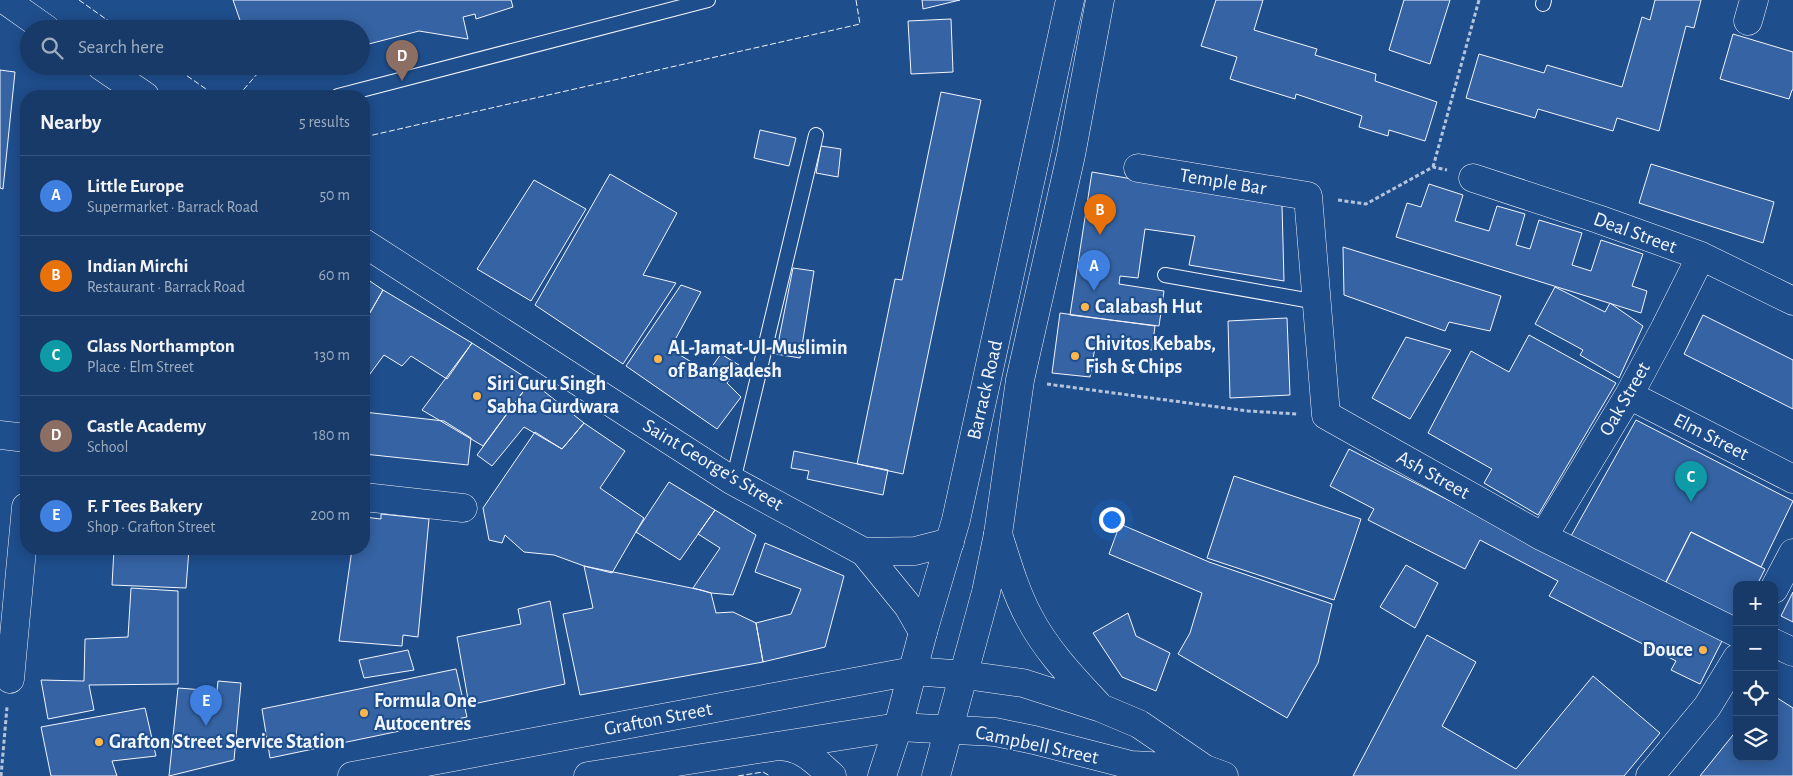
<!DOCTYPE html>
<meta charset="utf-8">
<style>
body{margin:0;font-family:"Alegreya Sans",sans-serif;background:#20416f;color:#f1f3f6}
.controls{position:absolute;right:15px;bottom:15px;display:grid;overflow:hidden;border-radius:10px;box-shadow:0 2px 12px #0003}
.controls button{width:45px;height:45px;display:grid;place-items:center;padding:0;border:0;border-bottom:1px solid #36547d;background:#173a69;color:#f1f3f6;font:25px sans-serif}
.you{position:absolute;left:1111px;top:519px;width:18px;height:18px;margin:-12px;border:4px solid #fff;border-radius:50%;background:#1a73e8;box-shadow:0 0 0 8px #1a73e833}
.badge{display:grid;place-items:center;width:32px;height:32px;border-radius:50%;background:#ffb74d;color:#fff;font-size:16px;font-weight:700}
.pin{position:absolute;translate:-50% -41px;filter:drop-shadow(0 1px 2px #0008)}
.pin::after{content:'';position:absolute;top:26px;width:18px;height:15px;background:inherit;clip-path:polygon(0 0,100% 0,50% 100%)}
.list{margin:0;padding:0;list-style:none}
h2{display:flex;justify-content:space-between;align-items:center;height:65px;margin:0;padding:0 20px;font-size:21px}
h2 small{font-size:16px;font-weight:400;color:#9eadc0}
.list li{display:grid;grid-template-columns:32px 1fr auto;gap:15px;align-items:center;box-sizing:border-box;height:80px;padding:0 20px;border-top:1px solid #36547d}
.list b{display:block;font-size:19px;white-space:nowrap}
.list p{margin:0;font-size:16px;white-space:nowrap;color:#9eadc0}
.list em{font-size:16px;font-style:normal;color:#9eadc0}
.icon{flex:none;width:28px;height:28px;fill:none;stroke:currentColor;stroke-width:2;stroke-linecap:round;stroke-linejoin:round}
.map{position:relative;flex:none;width:1793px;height:776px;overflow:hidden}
.search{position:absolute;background:#173a69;box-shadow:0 2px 12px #0003;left:20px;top:20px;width:350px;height:55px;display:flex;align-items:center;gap:12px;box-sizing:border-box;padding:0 18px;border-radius:28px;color:#9eadc0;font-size:19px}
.panel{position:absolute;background:#173a69;box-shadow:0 2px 12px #0003;left:20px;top:90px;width:350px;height:465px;border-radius:20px}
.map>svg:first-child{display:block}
</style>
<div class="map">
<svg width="1793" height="776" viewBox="0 0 1793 776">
<rect width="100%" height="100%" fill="#1f4e8c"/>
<path fill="#3563a3" stroke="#f2f6ff" d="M233,0H511L513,7L476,19L475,14L463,17L468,39L419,31L361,46V29H243Z
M922,0H960L923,9Z
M1216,0H1263L1254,30L1317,49L1315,55L1376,74L1375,81L1437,102L1425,141L1389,130L1388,136L1359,127L1362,116L1296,94L1295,99L1230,79L1237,57L1201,46Z
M1404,0H1450L1430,64L1389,50Z
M1655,0H1701L1694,28L1686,26L1659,131L1617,118L1613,131L1538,109L1535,118L1466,98L1479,54L1544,73L1547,65L1622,87L1642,17L1650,20Z
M951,19L953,72L911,74L908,21Z
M1733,34L1793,52V90H1792L1789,99L1720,79Z
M256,66H285L258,73Z
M0,70L15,72L3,189L0,188Z
M941,92L981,100L903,474L857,464L895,279L902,280Z
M760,130L796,138L789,166L754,158Z
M821,146L841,149L838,177L816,173Z
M1651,164L1774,202L1763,243L1639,203Z
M1092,172L1282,205L1284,281L1189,265L1195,236L1145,229L1138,278L1120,276L1119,284L1164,291L1159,326L1070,315Z
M610,174L677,213L643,275L676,283L623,364L535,305Z
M534,180L586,209L531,301L477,269Z
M1429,184L1463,195L1455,221L1489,231L1497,206L1525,214L1516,245L1530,249L1539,220L1582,233L1572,265L1591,271L1601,240L1643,254L1632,286L1647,291L1641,313L1396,237L1407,203L1421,207Z
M1343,247L1501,296L1490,331L1449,322L1445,331L1344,295Z
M793,268L814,271L800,358L776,354Z
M364,277L383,290L364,323Z
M681,285L701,292L670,349L708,372L721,354L739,365L727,383L741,397L717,429L626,366Z
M1555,287L1605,312L1610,303L1643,326L1619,378L1580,355L1583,350L1535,324Z
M383,290L472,343L447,379L411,356L402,366L384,355L364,382V323Z
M1060,313L1155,326L1152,350L1096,341L1090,377L1052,373Z
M1703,315L1793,360V409L1684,354Z
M1287,318L1290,395L1230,398L1228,321Z
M1529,335L1616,383L1538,515L1484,483L1492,469L1428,433L1471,351L1509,372Z
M1406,337L1451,350L1410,419L1372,398Z
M472,343L531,381L483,446L422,410Z
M531,381L584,423L562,449L524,427L492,466L477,455Z
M364,412L444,421L471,438L468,465L364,454Z
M1636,420L1793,501L1761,567L1691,532L1665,584L1571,536Z
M584,423L625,451L600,488L644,518L612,573L584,566L554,555L524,552L505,535L502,543L489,540L483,508L535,432L562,449Z
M1349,449L1722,641L1700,684L1671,670L1676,661L1549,596L1558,581L1480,540L1465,569L1368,520L1374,509L1330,486Z
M794,451L888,470L883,495L807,479L809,471L791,468Z
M1234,476L1361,519L1334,600L1207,558Z
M669,482L715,510L680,560L636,532Z
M715,510L756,535L733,595L711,593L693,588L720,548L698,534Z
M381,514L429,519L418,637L403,635L402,646L339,641L352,549H364V517L381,519Z
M1120,524L1209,562L1332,604L1318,663L1287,718L1178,654L1190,633L1202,593L1109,554Z
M1691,532L1765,569L1757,585H1737V620L1665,584Z
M765,543L844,576L825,647L763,662L756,623L791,614L801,589L755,572Z
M114,549H189L186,588L112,585Z
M1406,565L1438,583L1415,628L1380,607Z
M584,566L701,590L711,593L716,613L733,612L756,623L763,662L580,695L563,614L593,608Z
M131,588L178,591V684L89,685L94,710L48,719L41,680L84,681L85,639L128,637Z
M1793,592V622L1781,616Z
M550,601L565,684L469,705L457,637L521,624L518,609Z
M1128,613L1136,636L1170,653L1156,691L1122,677L1093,633Z
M1427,635L1476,662L1442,726L1516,769L1593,676L1660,733L1624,776H1353Z
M408,650L414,670L364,678L359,660Z
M456,669L467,717L270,758L262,709Z
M218,681L241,683L234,760L169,776L178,688L217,691Z
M1774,696L1793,708V776H1700L1737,730V757H1774Z
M145,708L156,756L112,761L117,776H51L41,727Z"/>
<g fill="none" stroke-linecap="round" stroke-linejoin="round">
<defs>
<path id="service" d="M1543,4L1544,0
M338,96L708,0
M1165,275L1317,302
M733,481L816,135"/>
<path id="minor" d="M5,0L46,29
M1748,21L1754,0
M101,66L145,96
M1138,168L1308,196L1326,415L1543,537L1737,633
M1473,178L1598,219L1701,256L1793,301
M364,243L733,481L864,552L908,606L923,632
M1629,395L1793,479
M0,435L26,438
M364,497L463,508
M1543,537L1629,395L1665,328L1701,256
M864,552L915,551L950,542
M1774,589L1793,553
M1774,643L1793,652
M10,679L26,507
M1650,776L1707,707L1737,658"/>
<path id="primary" d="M998,534C1007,562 1015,591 1029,617C1046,650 1073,678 1098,705
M781,746C804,748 815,761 832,776
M352,776L913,671L965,675L1023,683L1101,708L1139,724L1205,769L1224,776
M588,776L898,727L995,732L1034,740L1131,765L1205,769"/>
<path id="trunk" d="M882,776L898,727L923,632L956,520L1070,0
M936,776L986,592L998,534L1020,380L1071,155L1100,0"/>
</defs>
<use href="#service" stroke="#f2f6ff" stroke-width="16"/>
<use href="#minor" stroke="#f2f6ff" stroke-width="29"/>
<use href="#primary" stroke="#f2f6ff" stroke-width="29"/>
<use href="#trunk" stroke="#f2f6ff" stroke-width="29"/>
<path stroke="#b3c4dc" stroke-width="3" stroke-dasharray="4 2.5" stroke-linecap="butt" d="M1433,167L1479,0
M1338,200L1366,204L1433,167L1447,170
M1047,384L1248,411L1297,414
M1,776L7,707"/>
<use href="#service" stroke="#1f4e8c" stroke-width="14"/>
<use href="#minor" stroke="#1f4e8c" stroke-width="28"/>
<use href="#primary" stroke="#1f4e8c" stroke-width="28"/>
<use href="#trunk" stroke="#1f4e8c" stroke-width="28"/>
<path stroke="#f2f6ff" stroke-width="1" stroke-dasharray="6 2.5" stroke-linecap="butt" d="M79,0L120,29
M173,66L216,96
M238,96L258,73
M364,137L860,24L856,0
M738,776L763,772L770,776"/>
</g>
<g fill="#ffb74d" stroke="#1f4e8c" stroke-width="2">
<circle cx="1085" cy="307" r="5"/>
<circle cx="1075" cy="356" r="5"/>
<circle cx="658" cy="359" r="5"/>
<circle cx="477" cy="396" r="5"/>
<circle cx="1703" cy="650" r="5"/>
<circle cx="364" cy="713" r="5"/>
<circle cx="99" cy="742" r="5"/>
</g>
<g text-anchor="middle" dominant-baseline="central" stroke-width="4" stroke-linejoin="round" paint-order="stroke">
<g font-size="20" fill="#f2f6ff" stroke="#1f4e8c">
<text transform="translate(1223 182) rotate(9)">Temple Bar</text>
<text transform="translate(1635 233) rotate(20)">Deal Street</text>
<text transform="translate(985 390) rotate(-77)">Barrack Road</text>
<text transform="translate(1625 399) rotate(-60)">Oak Street</text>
<text transform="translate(1711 437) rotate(27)">Elm Street</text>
<text transform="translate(713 465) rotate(31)">Saint George's Street</text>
<text transform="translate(1433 475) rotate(29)">Ash Street</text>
<text transform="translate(658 719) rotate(-11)">Grafton Street</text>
<text transform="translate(1037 745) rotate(12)">Campbell Street</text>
</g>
<g font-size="20" font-weight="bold" fill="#f2f6ff" stroke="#1f4e8c" text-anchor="start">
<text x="1095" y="307">Calabash Hut</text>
<text x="1085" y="344">Chivitos Kebabs,<tspan x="1085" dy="23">Fish &amp; Chips</tspan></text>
<text x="668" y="348">AL-Jamat-Ul-Muslimin<tspan x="668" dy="23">of Bangladesh</tspan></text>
<text x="487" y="384">Siri Guru Singh<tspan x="487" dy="23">Sabha Gurdwara</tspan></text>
<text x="1693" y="650" text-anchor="end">Douce</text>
<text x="374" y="701">Formula One<tspan x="374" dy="23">Autocentres</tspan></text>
<text x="109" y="742">Grafton Street Service Station</text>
</g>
</g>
</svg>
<div class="controls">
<button>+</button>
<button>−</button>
<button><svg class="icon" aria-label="locate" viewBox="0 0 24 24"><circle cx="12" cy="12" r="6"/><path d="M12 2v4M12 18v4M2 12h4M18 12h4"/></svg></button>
<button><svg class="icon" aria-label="layers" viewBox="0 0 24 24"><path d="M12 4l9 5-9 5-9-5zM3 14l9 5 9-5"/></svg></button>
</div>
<div class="you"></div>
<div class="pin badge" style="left:1094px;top:291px;background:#3f7fe0">A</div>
<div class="pin badge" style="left:1100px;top:235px;background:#e8710a">B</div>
<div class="pin badge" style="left:1691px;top:502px;background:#0f9aa8">C</div>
<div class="pin badge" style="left:402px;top:81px;background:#8d6e63">D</div>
<div class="pin badge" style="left:206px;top:726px;background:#3f7fe0">E</div>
<div class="search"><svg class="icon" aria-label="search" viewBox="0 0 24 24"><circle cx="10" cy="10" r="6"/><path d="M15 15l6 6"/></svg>Search here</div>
<section class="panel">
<h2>Nearby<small>5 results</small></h2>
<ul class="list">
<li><span class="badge" style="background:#3f7fe0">A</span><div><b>Little Europe</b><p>Supermarket · Barrack Road</p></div><em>50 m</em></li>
<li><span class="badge" style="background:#e8710a">B</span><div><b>Indian Mirchi</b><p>Restaurant · Barrack Road</p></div><em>60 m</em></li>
<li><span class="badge" style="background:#0f9aa8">C</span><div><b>Glass Northampton</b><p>Place · Elm Street</p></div><em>130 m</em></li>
<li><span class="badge" style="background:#8d6e63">D</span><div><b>Castle Academy</b><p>School</p></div><em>180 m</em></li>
<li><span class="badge" style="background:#3f7fe0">E</span><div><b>F. F Tees Bakery</b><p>Shop · Grafton Street</p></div><em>200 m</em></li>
</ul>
</section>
</div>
